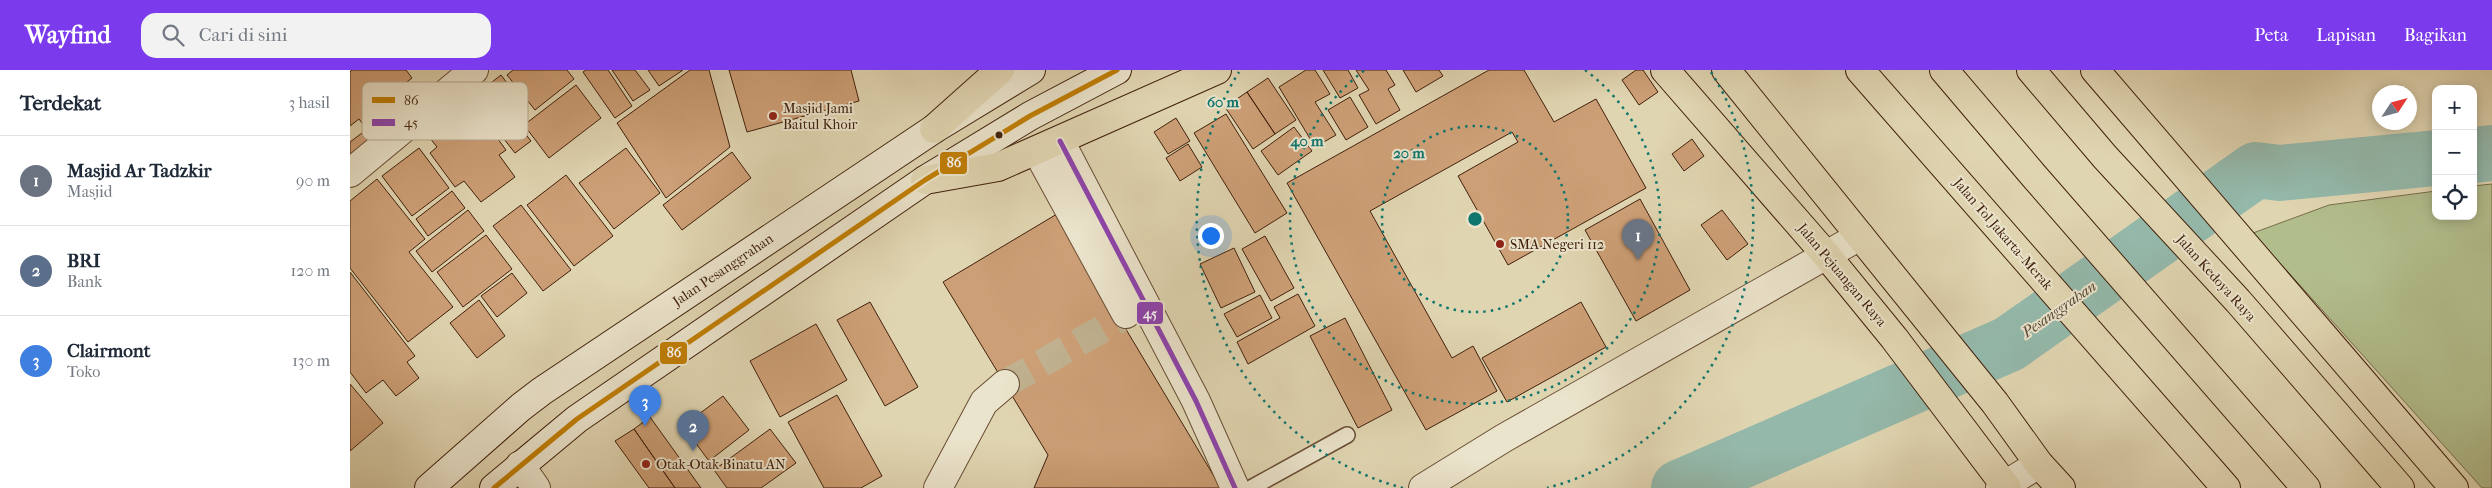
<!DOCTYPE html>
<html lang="id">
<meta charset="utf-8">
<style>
body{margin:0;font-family:"IM FELL French Canon",serif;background:#f2f2f3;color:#1f2937}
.controls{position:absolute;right:15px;top:15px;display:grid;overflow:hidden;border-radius:10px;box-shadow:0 2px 12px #0003}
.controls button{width:45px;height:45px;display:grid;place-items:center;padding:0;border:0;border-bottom:1px solid #e0e1e3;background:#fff;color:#1f2937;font:25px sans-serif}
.compass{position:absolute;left:2022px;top:15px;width:45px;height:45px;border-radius:50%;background:#fff;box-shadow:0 2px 12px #0003;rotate:54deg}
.you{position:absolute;left:860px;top:165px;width:18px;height:18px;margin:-12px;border:4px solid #fff;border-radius:50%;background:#1a73e8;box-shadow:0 0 0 8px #1a73e833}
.badge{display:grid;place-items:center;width:32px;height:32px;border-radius:50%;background:#7c3aed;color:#fff;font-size:16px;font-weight:700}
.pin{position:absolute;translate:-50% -41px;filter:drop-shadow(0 1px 2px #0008)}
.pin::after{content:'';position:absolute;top:26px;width:18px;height:15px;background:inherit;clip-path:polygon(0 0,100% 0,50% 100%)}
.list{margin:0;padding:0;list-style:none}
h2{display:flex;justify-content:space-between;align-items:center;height:65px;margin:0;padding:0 20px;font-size:21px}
h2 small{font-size:16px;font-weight:400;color:#747a83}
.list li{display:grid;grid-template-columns:32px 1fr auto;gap:15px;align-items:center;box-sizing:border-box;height:90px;padding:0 20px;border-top:1px solid #e0e1e3}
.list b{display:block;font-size:19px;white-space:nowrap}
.list p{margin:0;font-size:16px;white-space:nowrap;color:#747a83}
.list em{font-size:16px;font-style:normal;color:#747a83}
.icon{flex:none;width:28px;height:28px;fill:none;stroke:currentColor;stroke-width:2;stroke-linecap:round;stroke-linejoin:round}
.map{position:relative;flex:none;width:2142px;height:418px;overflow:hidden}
header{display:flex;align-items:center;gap:30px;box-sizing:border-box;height:70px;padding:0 25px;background:#7c3aed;color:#fff}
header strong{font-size:24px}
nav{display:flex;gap:28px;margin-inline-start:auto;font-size:18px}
.search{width:350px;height:45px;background:#f2f2f3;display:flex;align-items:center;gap:12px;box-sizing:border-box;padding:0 18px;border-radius:15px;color:#747a83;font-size:19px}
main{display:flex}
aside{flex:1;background:#fff}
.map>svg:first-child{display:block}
</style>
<header>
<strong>Wayfind</strong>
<div class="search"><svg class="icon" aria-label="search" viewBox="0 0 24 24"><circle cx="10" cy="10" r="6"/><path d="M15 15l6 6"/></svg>Cari di sini</div>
<nav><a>Peta</a><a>Lapisan</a><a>Bagikan</a></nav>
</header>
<main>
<aside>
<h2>Terdekat<small>3 hasil</small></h2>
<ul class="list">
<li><span class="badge" style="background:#6b7280">1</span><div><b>Masjid Ar Tadzkir</b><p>Masjid</p></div><em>90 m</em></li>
<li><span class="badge" style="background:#5c6f8a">2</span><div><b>BRI</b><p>Bank</p></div><em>120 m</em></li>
<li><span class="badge" style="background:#3f7fe0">3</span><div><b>Clairmont</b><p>Toko</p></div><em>130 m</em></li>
</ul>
</aside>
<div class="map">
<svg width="2142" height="418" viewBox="0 0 2142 418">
<rect width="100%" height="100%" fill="#e0d5b1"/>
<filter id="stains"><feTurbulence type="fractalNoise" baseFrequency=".004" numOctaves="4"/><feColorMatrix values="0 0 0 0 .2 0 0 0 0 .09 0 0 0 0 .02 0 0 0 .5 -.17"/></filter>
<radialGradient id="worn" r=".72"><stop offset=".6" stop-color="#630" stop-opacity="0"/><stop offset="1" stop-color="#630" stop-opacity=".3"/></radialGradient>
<path fill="#b2bd8c" stroke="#796e4c" d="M2142,114V418H2132L1903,163L1979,135L2086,121V146H2123V116Z"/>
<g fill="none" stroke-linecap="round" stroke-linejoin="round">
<path stroke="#94b9ab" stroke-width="56" d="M2123,85L2142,83
M1329,418L1659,274L1906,100L1930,103L2086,88"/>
</g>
<path fill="#cd9f76" stroke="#40200c" d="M2,0H56L62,8L40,25L49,36L18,61L9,49L0,56V2Z
M163,0H217L224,9L185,40L157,5Z
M236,0H258L282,36L265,48L233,2Z
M262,0H285L300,20L283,31Z
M298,0H333L309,16Z
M340,0H359L380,77L316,128L267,53Z
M379,0H501L509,31L397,62Z
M956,0H965L980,24L965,32L986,65L965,77L929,17Z
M973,0H998L1008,18L990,28Z
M1006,0H1036L1045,15L1038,19L1050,40L1026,54L1009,25L1019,20Z
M1053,0H1089L1093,6L1066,22Z
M1139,0H1174L1204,52L1246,29L1296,118L1158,195L1108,106L1168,72L1162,62L1020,141L1102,288L1123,276L1147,321L1076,360L937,113Z
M1286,0H1293L1308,22L1289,35L1272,10Z
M151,5L178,41L151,62L124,26Z
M918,8L946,50L925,64L897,22Z
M226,15L251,48L199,88L174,55Z
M897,22L925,64L903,79L875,37Z
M1000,27L1018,57L996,70L978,40Z
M113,41L122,52L131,46L156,80L149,85L165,107L131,132L114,111L105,117L80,83L87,77L79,67Z
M876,44L937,143L905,163L844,63Z
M826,48L840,71L818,84L804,62Z
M166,52L181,71L165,83L150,64Z
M944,57L962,81L928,105L911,81Z
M12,63L24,78L6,92L0,84V72Z
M1342,69L1354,86L1334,101L1322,84Z
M838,74L852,97L830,111L816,88Z
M69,78L99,118L62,146L32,106Z
M276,78L310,123L264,159L229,113Z
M382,82L401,108L332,160L313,135Z
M216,105L263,166L224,196L177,135Z
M27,109L75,169L59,182L103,237L58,272L0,198V131Z
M102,121L115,138L78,166L66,149Z
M1290,129L1340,220L1286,251L1235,160Z
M171,135L221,200L193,221L143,156Z
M118,140L134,161L82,202L66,181Z
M1372,140L1398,174L1377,190L1351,155Z
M707,144L871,418H684L698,385L593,212Z
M136,165L162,199L113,237L87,202Z
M915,166L944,218L921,231L892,179Z
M884,178L905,222L871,238L850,194Z
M0,202L65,286L57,292L69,308L46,326L33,310L16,323L0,302Z
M162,203L177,223L147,247L131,226Z
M948,224L965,256L898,294L887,272L930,248L924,237Z
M910,225L922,248L887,267L874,244Z
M129,230L155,266L127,288L100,253Z
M520,232L568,317L535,336L487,250Z
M1231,232L1256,277L1157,332L1132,288Z
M995,248L1042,340L1008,358L960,266Z
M466,254L497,310L430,347L400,291Z
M0,314L33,353L0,381Z
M487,325L532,406L511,418H474L438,352Z
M373,326L399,360L359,391L333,356Z
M300,347L351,418H325L284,359Z
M284,359L325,418H299L265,371Z
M420,359L446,393L411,418H377L364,400Z"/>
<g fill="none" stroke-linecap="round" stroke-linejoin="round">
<path stroke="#c0b190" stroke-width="28" stroke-dasharray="28 14" stroke-linecap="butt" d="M655,314L770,249"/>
<defs>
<path id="lane" d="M901,418L997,365"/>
<path id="street" d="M710,71L846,331L885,418
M687,81L776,244
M0,103L124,0
M170,395L186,418
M588,418L634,332L655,314
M1073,418L1154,368L1510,166
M1650,418L1689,394"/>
<path id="secondary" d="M79,418L171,337L192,321L584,59L681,0
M144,418L227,349L575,110L680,46L767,0"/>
<path id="primary" d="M1315,0L1477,186L1544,268L1657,418
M1376,0L1645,333L1689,394L1711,418
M1681,0L1755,87L1888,231L2050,418
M1745,0L2104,418
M584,59L650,0
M575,110L648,97L867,0"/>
<path id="highway" d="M1510,0L1876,418
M1594,0L1684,106L1956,418"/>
</defs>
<use href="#lane" stroke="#684d35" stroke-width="18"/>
<use href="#street" stroke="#684d35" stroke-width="30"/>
<use href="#secondary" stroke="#40200c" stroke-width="30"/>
<use href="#primary" stroke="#40200c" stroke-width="30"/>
<use href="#highway" stroke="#40200c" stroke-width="30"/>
<use href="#lane" stroke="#ebe4cc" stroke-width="15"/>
<use href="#street" stroke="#ebe4cc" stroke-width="28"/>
<use href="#secondary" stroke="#ebe4cc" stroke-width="28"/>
<use href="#primary" stroke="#e0d5b1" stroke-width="28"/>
<use href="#highway" stroke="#e0d5b1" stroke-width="28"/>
<defs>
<path id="bus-1" d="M144,418L227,349L575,110L680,46L767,0"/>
<path id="bus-2" d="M710,71L846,331L885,418"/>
</defs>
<use href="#bus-1" stroke="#ebe4cc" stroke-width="9"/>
<use href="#bus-2" stroke="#ebe4cc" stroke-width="9"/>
<use href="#bus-1" stroke="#c07e04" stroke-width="5"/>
<use href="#bus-2" stroke="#8e44ad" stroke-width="5"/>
</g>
<g fill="none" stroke="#0f766e" stroke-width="2.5" stroke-dasharray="2.5 5">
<circle cx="1125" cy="149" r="93"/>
<path d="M1235 0A185 185 0 1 1 1015 0"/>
<path d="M1053 418A278 278 0 0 1 889 2M1361 2A278 278 0 0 1 1197 418"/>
</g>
<g fill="#8f2418" stroke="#ebe4cc" stroke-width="2">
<circle cx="423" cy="46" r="5"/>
<circle cx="1150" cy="174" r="5"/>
<circle cx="296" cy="394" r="5"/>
</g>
<circle fill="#40200c" stroke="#ebe4cc" stroke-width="2" cx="649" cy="65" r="4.5"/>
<g text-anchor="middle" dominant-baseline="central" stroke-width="4" stroke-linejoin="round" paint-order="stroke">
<g font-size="14" fill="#40200c" stroke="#ebe4cc" text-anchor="start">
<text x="433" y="38">Masjid Jami<tspan x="433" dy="16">Baitul Khoir</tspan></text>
<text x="1160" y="174">SMA Negeri 112</text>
<text x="306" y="394">Otak-Otak Binatu AN</text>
</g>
<g font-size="14" fill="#40200c" stroke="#ebe4cc">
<text transform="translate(1653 164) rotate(49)">Jalan Tol Jakarta–Merak</text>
<text transform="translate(373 200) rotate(-34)">Jalan Pesanggrahan</text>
<text transform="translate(1492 205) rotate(50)">Jalan Pejuangan Raya</text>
<text transform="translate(1866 208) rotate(48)">Jalan Kedoya Raya</text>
</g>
<g font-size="15" font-style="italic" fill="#554634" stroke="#ebe4cc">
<text transform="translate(1709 239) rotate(-35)">Pesanggrahan</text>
</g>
</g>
<rect x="12" y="12" width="166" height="58" rx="8" fill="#ebe4cc" stroke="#b8a992" stroke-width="1"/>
<rect x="22" y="27" width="23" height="6" fill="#c07e04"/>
<rect x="22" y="49" width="23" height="7" fill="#8e44ad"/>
<g font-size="14" fill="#40200c">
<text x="54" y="35">86</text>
<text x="54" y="57">45</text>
</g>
<circle cx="1125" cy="149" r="8" fill="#0f766e" stroke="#ebe4cc" stroke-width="2.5"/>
<g font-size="15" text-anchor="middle" font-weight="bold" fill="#0f766e" stroke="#ebe4cc" stroke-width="4" stroke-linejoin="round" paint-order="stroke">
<text x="873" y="37">60 m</text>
<text x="957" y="76">40 m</text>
<text x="1059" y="88">20 m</text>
</g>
<g stroke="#ebe4cc" stroke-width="2">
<rect x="589" y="81" width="29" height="24" rx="5" fill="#c07e04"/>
<rect x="786" y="231" width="28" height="24" rx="5" fill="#8e44ad"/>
<rect x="309" y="271" width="29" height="24" rx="5" fill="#c07e04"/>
</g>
<g font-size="14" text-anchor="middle" font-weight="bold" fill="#fff">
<text x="604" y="97">86</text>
<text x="800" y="248">45</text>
<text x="324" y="287">86</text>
</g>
<rect width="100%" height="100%" filter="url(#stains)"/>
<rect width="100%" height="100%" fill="url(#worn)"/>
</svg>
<div class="controls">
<button>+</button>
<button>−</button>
<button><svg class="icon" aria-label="locate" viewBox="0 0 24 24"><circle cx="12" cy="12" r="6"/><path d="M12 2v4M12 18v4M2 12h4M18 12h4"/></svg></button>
</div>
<svg class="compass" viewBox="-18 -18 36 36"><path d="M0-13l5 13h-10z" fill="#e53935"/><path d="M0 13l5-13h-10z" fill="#747a83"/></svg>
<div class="you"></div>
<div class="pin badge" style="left:1288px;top:190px;background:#6b7280">1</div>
<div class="pin badge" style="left:343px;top:381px;background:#5c6f8a">2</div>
<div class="pin badge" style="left:295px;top:356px;background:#3f7fe0">3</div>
</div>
</main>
